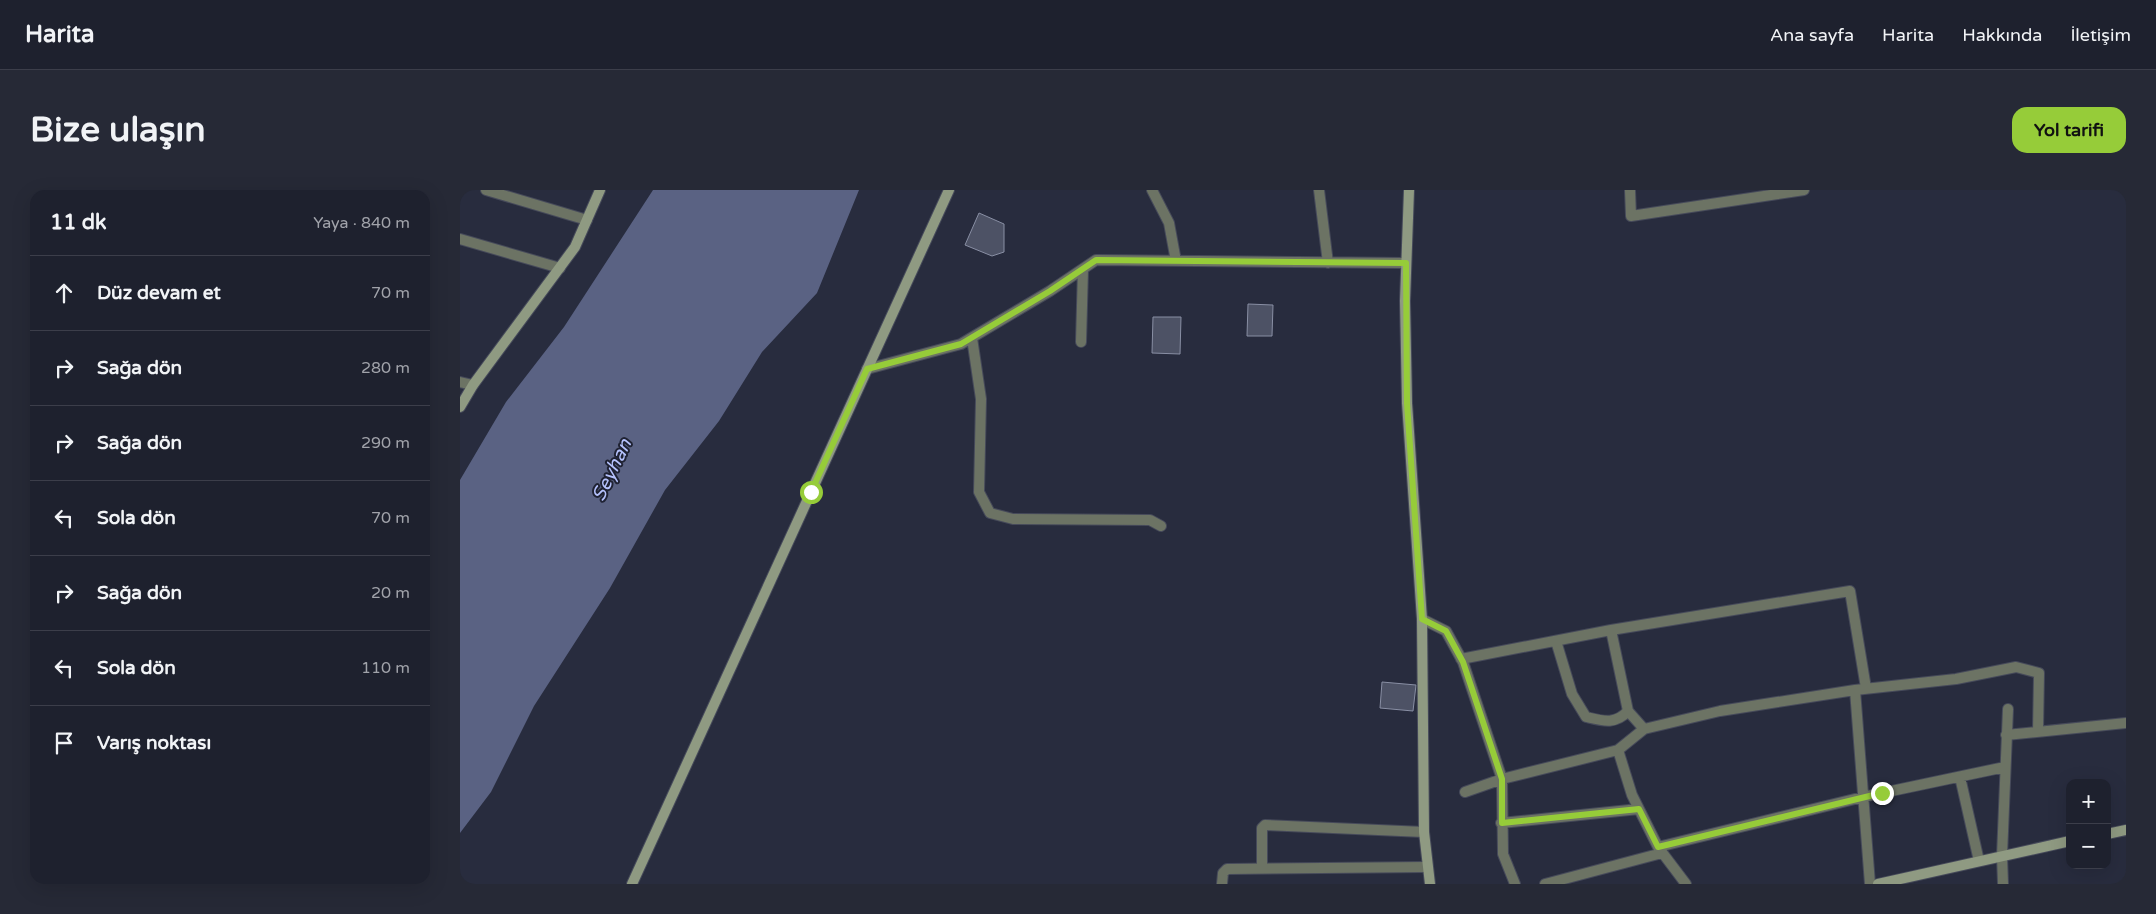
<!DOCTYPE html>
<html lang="tr">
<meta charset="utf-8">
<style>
body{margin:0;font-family:"Varela Round",sans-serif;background:#262936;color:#f1f3f6}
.controls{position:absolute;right:15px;bottom:15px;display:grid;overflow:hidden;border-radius:10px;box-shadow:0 5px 20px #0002}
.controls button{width:45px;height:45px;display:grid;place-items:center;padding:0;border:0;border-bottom:1px solid #3c3e4a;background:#1e212e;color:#f1f3f6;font:25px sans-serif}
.stop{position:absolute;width:15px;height:15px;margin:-11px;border:4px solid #96cc39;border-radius:50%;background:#fff}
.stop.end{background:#96cc39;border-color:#fff;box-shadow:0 1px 5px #0008}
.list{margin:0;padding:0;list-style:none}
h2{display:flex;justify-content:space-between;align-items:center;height:65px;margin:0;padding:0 20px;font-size:21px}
h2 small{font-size:16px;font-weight:400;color:#a1a3aa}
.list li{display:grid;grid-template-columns:32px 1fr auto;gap:15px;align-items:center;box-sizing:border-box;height:75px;padding:0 20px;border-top:1px solid #3c3e4a}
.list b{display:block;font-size:19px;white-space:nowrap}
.list em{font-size:16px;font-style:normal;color:#a1a3aa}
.icon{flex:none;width:28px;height:28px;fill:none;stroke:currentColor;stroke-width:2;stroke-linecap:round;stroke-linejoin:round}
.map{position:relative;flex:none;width:1666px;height:694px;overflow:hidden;border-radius:15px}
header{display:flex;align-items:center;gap:30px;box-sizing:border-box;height:70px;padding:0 25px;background:#1e212e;border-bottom:1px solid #3c3e4a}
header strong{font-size:24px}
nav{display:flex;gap:28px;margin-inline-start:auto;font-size:18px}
.intro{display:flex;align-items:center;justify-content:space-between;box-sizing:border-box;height:120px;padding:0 30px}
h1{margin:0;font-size:35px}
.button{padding:12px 22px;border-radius:15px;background:#96cc39;color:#111;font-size:18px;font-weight:700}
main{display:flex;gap:30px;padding:0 30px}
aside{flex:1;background:#1e212e;border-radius:15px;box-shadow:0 5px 20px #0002}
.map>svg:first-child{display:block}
</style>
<header>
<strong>Harita</strong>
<nav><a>Ana sayfa</a><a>Harita</a><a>Hakkında</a><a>İletişim</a></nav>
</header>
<div class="intro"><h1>Bize ulaşın</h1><a class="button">Yol tarifi</a></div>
<main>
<aside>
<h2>11 dk<small>Yaya · 840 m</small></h2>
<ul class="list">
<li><svg class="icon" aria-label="ahead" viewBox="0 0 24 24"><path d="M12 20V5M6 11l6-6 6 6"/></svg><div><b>Düz devam et</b></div><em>70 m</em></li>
<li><svg class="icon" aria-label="right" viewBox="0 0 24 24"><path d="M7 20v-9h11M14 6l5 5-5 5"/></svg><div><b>Sağa dön</b></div><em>280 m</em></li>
<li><svg class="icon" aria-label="right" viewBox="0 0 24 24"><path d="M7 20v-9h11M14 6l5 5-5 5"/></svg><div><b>Sağa dön</b></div><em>290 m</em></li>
<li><svg class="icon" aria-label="left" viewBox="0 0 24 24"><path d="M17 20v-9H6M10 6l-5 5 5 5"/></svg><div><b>Sola dön</b></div><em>70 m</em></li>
<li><svg class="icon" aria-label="right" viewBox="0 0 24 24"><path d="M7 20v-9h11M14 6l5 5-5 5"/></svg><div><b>Sağa dön</b></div><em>20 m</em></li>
<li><svg class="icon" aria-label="left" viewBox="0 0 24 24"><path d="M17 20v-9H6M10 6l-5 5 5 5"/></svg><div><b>Sola dön</b></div><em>110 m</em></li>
<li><svg class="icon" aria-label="arrive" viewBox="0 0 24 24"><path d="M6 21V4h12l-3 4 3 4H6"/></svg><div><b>Varış noktası</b></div></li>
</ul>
</aside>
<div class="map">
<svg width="1666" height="694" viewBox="0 0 1666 694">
<rect width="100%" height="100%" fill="#282c3e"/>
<path fill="#5a6283" d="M193,0H399L357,103L302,162L259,231L205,300L150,398L74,516L31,602L0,643V290L46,212L104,137Z"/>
<path fill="#4d5265" stroke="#898fa4" d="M519,23L544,34V62L532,66L505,55Z
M788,114L813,115L812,146H787Z
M693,127H721L720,164L692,163Z
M922,492L956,495L953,521L920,518Z"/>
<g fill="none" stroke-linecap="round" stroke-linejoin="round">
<defs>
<path id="street" d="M26,0L127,30
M692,0L709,33L716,71
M859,0L868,73
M1170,0L1171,26L1344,0
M0,49L100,78
M512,148L521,209L519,302L530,323L553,329L690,330L701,336
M621,152L623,79
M407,179L501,154L590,101L636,70L946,73
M0,192L13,195
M962,429L986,441L1003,472L1042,589L1043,664L1055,694
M1151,440L1168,521L1184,539
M1096,451L1112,504L1126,527C1143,531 1155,535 1168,521
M1001,469L1151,440L1390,401L1406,498
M1395,500L1410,694
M1546,545L1666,533
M1158,560L1172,605L1198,657L1226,694
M1500,587L1519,671
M1005,602L1042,589L1158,560L1184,539L1260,521L1395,500L1496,489L1556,477L1579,483L1578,542
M1041,633L1179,619
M1198,657L1403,607L1545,577
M802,678V638L805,635L964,642
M762,694L763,683L767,679L967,677
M1085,694L1202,663
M1543,694L1542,666L1548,519"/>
<path id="secondary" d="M949,0L945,111L947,213L962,429L964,642L970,694
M0,217L13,195L115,57L140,0
M1647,644L1666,640
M172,694L489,0
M1418,694L1610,651"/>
</defs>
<use href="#street" stroke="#464a5a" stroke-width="12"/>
<use href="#secondary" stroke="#464a5a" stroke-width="12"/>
<use href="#street" stroke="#6c7364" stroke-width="10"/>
<use href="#secondary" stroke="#8f9a82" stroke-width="10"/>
</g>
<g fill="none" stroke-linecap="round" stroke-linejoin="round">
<path stroke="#96cc39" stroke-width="6" d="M351,302L407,179L501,154L590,101L636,70L946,73L947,213L962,429L986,441L1003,472L1042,589V633L1179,619L1198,657L1422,603"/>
</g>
<g text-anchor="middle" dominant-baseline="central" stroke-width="4" stroke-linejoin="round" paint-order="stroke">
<g font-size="19" font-style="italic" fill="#b5c2fd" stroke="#1f2233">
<text transform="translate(152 280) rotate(-64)">Seyhan</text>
</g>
</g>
</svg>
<div class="controls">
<button>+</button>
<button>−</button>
</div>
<div class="stop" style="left:351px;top:302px"></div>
<div class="stop end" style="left:1422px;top:603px"></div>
</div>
</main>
